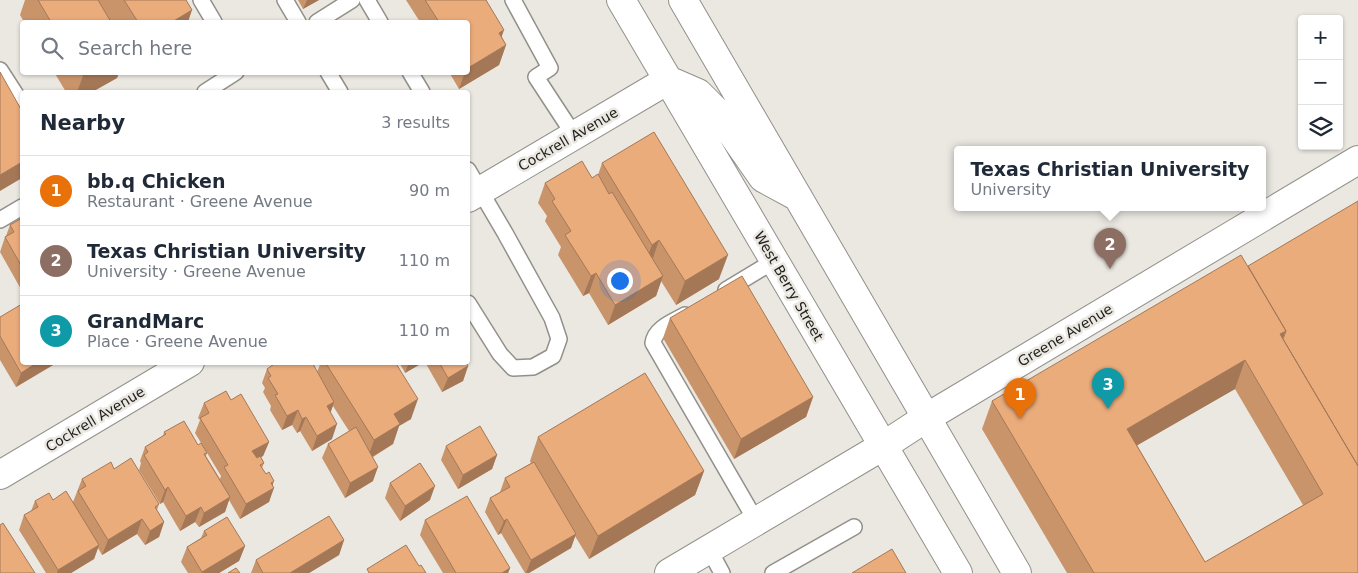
<!DOCTYPE html>
<meta charset="utf-8">
<style>
body{margin:0;font-family:"DejaVu Sans",sans-serif;background:#f2f2f3;color:#1f2937}
.controls{position:absolute;right:15px;top:15px;display:grid;overflow:hidden;border-radius:5px;box-shadow:0 1px 4px #0004}
.controls button{width:45px;height:45px;display:grid;place-items:center;padding:0;border:0;border-bottom:1px solid #e0e1e3;background:#fff;color:#1f2937;font:25px sans-serif}
.you{position:absolute;left:619px;top:280px;width:18px;height:18px;margin:-12px;border:4px solid #fff;border-radius:50%;background:#1a73e8;box-shadow:0 0 0 8px #1a73e833}
.badge{display:grid;place-items:center;width:32px;height:32px;border-radius:50%;background:#2b6b5a;color:#fff;font-size:16px;font-weight:700}
.pin{position:absolute;translate:-50% -41px;filter:drop-shadow(0 1px 2px #0008)}
.pin::after{content:'';position:absolute;top:26px;width:18px;height:15px;background:inherit;clip-path:polygon(0 0,100% 0,50% 100%)}
.popup{position:absolute;left:954px;top:146px;width:312px;height:65px;box-sizing:border-box;display:grid;place-content:center;border-radius:5px;background:#fff;filter:drop-shadow(0 1px 4px #0005);font-size:16px;white-space:nowrap;color:#747a83}
.popup b{font-size:19px;color:#1f2937}
.popup::after{content:'';position:absolute;left:50%;top:100%;margin-left:-10px;border:10px solid transparent;border-top-color:#fff}
.list{margin:0;padding:0;list-style:none}
h2{display:flex;justify-content:space-between;align-items:center;height:65px;margin:0;padding:0 20px;font-size:21px}
h2 small{font-size:16px;font-weight:400;color:#747a83}
.list li{display:grid;grid-template-columns:32px 1fr auto;gap:15px;align-items:center;box-sizing:border-box;height:70px;padding:0 20px;border-top:1px solid #e0e1e3}
.list b{display:block;font-size:19px;white-space:nowrap}
.list p{margin:0;font-size:16px;white-space:nowrap;color:#747a83}
.list em{font-size:16px;font-style:normal;color:#747a83}
.icon{flex:none;width:28px;height:28px;fill:none;stroke:currentColor;stroke-width:2;stroke-linecap:round;stroke-linejoin:round}
.map{position:relative;flex:none;width:1358px;height:573px;overflow:hidden}
.search{position:absolute;background:#fff;box-shadow:0 1px 4px #0004;left:20px;top:20px;width:450px;height:55px;display:flex;align-items:center;gap:12px;box-sizing:border-box;padding:0 18px;border-radius:5px;color:#747a83;font-size:19px}
.panel{position:absolute;background:#fff;box-shadow:0 1px 4px #0004;left:20px;top:90px;width:450px;height:275px;border-radius:5px}
.map>svg:first-child{display:block}
</style>
<div class="map">
<svg width="1358" height="573" viewBox="0 0 1358 573">
<rect width="100%" height="100%" fill="#ebe8e2"/>
<g fill="none" stroke-linecap="round" stroke-linejoin="round">
<defs>
<path id="lane" d="M201,0L214,22
M285,0L298,22
M367,0L380,22
M513,0L550,68L536,77L574,135
M317,22L352,0
M0,70L22,104
M328,72L340,92
M410,72L422,92
M205,92L236,72
M468,170L505,233L552,318L559,339L553,356L533,367L513,368L500,354L468,303
M0,220L22,207
M726,290L774,261
M685,315C673,322 655,328 653,343L756,521
M709,549L722,573
M773,573L854,527"/>
<path id="street" d="M468,198L668,80
M0,475L190,362
M669,573L883,446L926,418L1358,160"/>
<path id="secondary" d="M621,0L958,573
M683,0L1017,573
M668,80L698,93L717,112L763,178L798,197"/>
</defs>
<use href="#lane" stroke="#92908a" stroke-width="18"/>
<use href="#street" stroke="#92908a" stroke-width="30"/>
<use href="#secondary" stroke="#92908a" stroke-width="30"/>
<use href="#lane" stroke="#fff" stroke-width="15"/>
<use href="#street" stroke="#fff" stroke-width="28"/>
<use href="#secondary" stroke="#fff" stroke-width="28"/>
</g>
<path fill="#ca946b" fill-rule="evenodd" d="M25,0H186L188,22H24L20,15Z
M298,0H319L303,9Z
M406,0H486L502,37L506,45L499,65L459,89L449,72H468V22H420Z
M54,72H119L117,78L92,92H66Z
M602,163L719,279L676,305L661,281L656,296L608,325L589,293L583,296L558,255L561,247L545,221L547,216L538,203L545,183L592,178L598,175Z
M22,218V291L0,252L5,237L6,236L10,225Z
M1248,266L1358,573H1067L982,429L992,401ZM1235,389L1303,505L1205,562L1137,445Z
M0,317L53,365L16,387L0,360Z
M670,318L813,397L806,417L734,459L663,338Z
M275,362H312L317,372L321,362H395L411,419L399,426L393,444L373,457V481L345,498L322,458L328,444L349,431L333,406L330,413L332,439L312,451L300,431L297,433L292,425L282,430L270,410L271,406L263,392L265,388L262,383L267,369L274,364Z
M399,362H424L405,373Z
M425,362H466L468,366L463,381L442,392Z
M231,400L269,442L263,456L261,457L264,463L262,468L273,485L269,502L240,519L229,500L225,512L199,527L195,522L180,531L163,502L160,504L139,470L141,463L140,461L145,447L163,436L164,432L198,445L207,453L206,456L220,479L221,476L195,433L200,420L198,418L204,403Z
M538,437L704,471L695,495L589,559L575,536L571,548L529,573H525L501,533L498,535L485,512L490,498L500,492L505,478L531,463L530,461Z
M446,446L497,455L492,469L458,489L441,460Z
M114,469L159,504L157,510L164,522L159,537L145,545L137,534L102,555L98,548L94,559L71,573H46L19,530L24,515L31,511L35,501L53,500L73,502L82,479Z
M390,483L430,500L400,521L385,498Z
M425,520L510,568L508,573H443L420,535Z
M204,531L245,546L239,561L219,573H188L181,562L187,547L201,538Z
M344,540L339,555L309,573H251L256,560Z"/>
<path fill="#a47857" d="M307,0H319L303,9Z
M192,10L188,22H172Z
M504,30L497,50L499,33Z
M506,45L499,65L459,89L465,72H468V68Z
M88,72H119L117,78L92,92H77L83,76Z
M22,162V178L0,191V175Z
M659,240L651,264L643,268L652,245Z
M728,255L719,279L676,305L685,281Z
M596,273L589,293L583,296L591,276Z
M663,276L656,296L608,325L615,305Z
M1286,331L1275,359L1280,334Z
M1245,360L1235,389L1117,457L1127,429Z
M38,362H54L53,365L16,387L21,373Z
M409,362H424L405,373Z
M468,366L463,381L442,392L448,378Z
M813,397L806,417L734,459L741,439Z
M418,399L411,419L399,426L393,444L367,460L374,440L394,414Z
M334,402L329,417L327,406Z
M298,410L292,425L282,430L287,416Z
M306,417L300,431L297,433L302,419Z
M337,424L332,439L312,451L317,436Z
M269,442L263,456L247,465L252,451Z
M497,455L492,469L458,489L463,475Z
M378,467L373,481L345,498L350,483Z
M704,471L695,495L589,559L598,536Z
M274,481L271,489L274,488L269,502L240,519L246,504Z
M435,486L430,500L400,521L405,506Z
M168,487L163,502L160,504L165,490Z
M230,497L225,512L199,527L204,513Z
M201,507L195,522L180,531L186,516Z
M142,519L137,534L102,555L108,540Z
M507,519L501,533L498,535L504,521Z
M164,522L159,537L145,545L150,531Z
M576,534L571,548L529,573H526L531,560Z
M344,540L339,555L309,573H290Z
M99,545L94,559L71,573H57L58,570Z
M245,546L239,561L219,573H201Z
M510,568L508,573H502Z"/>
<path fill="#ebac7c" stroke="#a47857" fill-rule="evenodd" d="M38,0H98L111,22H51Z
M124,0H186L192,10L172,22H138Z
M425,0H486L504,30L499,33L506,45L468,68V22H439Z
M0,72L22,111V162L0,175Z
M81,72H88L83,76Z
M654,132L728,255L685,281L659,240L652,245L602,163Z
M582,161L592,178L598,174L609,194L612,192L663,276L615,305L596,273L591,276L565,235L571,231L552,201L555,199L545,183Z
M1358,201V466L1283,339L1286,331L1248,266Z
M22,218V267L5,237L14,232L10,225Z
M1241,255L1286,331L1280,334L1358,466V573H1094L992,401ZM1245,360L1323,494L1205,562L1127,429Z
M742,276L813,397L741,439L670,318Z
M22,304V362H38L21,373L0,336V317Z
M312,362L334,402L327,406L337,424L317,436L306,417L302,419L298,410L287,416L275,395L278,394L268,378L271,376L267,369L277,362Z
M325,362H395L418,399L394,414L400,424L374,440Z
M439,362H466L468,366L448,378Z
M645,373L704,471L598,536L538,437Z
M226,391L231,400L241,394L269,442L252,451L257,458L260,456L264,463L260,465L266,474L269,472L274,481L271,483L274,488L246,504L224,467L228,465L200,418L209,413L204,403Z
M184,421L198,445L201,443L207,453L204,454L230,497L204,513L201,507L186,516L168,487L165,490L144,455L148,452L145,447L166,434L164,432Z
M480,426L497,455L463,475L446,446Z
M356,427L378,467L350,483L328,444Z
M131,458L159,504L155,507L164,522L150,531L142,519L108,540L78,491L86,486L82,479L111,462L114,469Z
M534,462L576,534L531,560L507,519L504,521L490,498L510,487L505,478Z
M420,463L435,486L405,506L390,483Z
M66,491L99,545L58,570L24,515L38,507L35,501L49,493L53,500Z
M467,496L510,568L502,573H456L425,520Z
M329,516L344,540L290,573H263L256,560Z
M227,517L245,546L202,572L187,547L207,535L204,531Z
M3,523L35,573H0V525Z
M406,545L419,566L421,565L426,573H369L367,569Z
M892,549L906,573H852Z
M236,568L240,573H228Z"/>
<g text-anchor="middle" dominant-baseline="central" stroke-width="5" stroke-linejoin="round" paint-order="stroke">
<g font-size="14" fill="#1f1e1c" stroke="#ebe8e2">
<text transform="translate(568 139) rotate(-30)">Cockrell Avenue</text>
<text transform="translate(789 286) rotate(60)">West Berry Street</text>
<text transform="translate(1065 335) rotate(-31)">Greene Avenue</text>
<text transform="translate(95 419) rotate(-31)">Cockrell Avenue</text>
</g>
</g>
</svg>
<div class="controls">
<button>+</button>
<button>−</button>
<button><svg class="icon" aria-label="layers" viewBox="0 0 24 24"><path d="M12 4l9 5-9 5-9-5zM3 14l9 5 9-5"/></svg></button>
</div>
<div class="you"></div>
<div class="pin badge" style="left:1020px;top:419px;background:#e8710a">1</div>
<div class="pin badge" style="left:1110px;top:269px;background:#8d6e63">2</div>
<div class="popup"><b>Texas Christian University</b>University</div>
<div class="pin badge" style="left:1108px;top:409px;background:#0f9aa8">3</div>
<div class="search"><svg class="icon" aria-label="search" viewBox="0 0 24 24"><circle cx="10" cy="10" r="6"/><path d="M15 15l6 6"/></svg>Search here</div>
<section class="panel">
<h2>Nearby<small>3 results</small></h2>
<ul class="list">
<li><span class="badge" style="background:#e8710a">1</span><div><b>bb.q Chicken</b><p>Restaurant · Greene Avenue</p></div><em>90 m</em></li>
<li><span class="badge" style="background:#8d6e63">2</span><div><b>Texas Christian University</b><p>University · Greene Avenue</p></div><em>110 m</em></li>
<li><span class="badge" style="background:#0f9aa8">3</span><div><b>GrandMarc</b><p>Place · Greene Avenue</p></div><em>110 m</em></li>
</ul>
</section>
</div>
